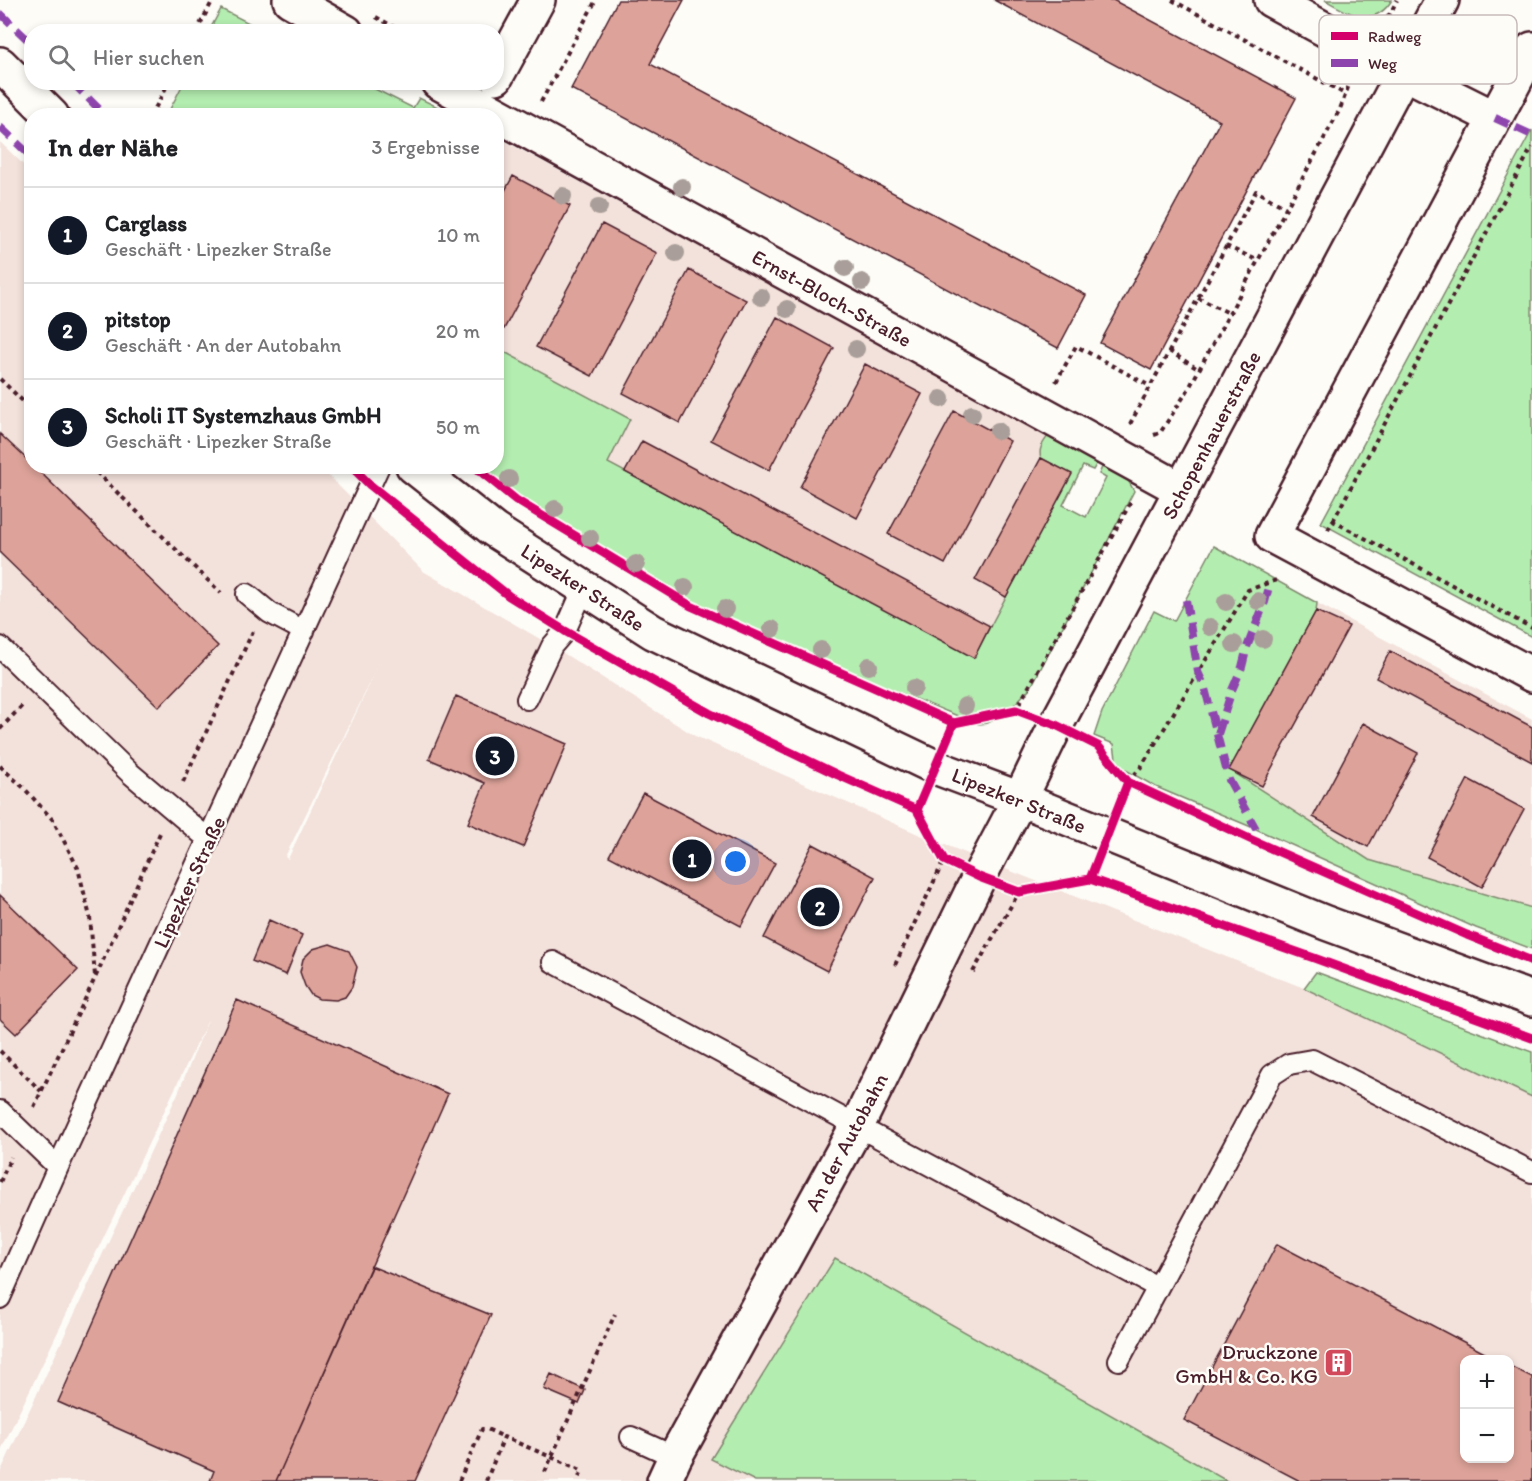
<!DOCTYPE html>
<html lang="de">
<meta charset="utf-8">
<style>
body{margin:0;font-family:Itim,sans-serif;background:#f6f6f6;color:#202124}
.controls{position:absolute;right:18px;bottom:18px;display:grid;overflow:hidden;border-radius:12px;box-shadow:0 3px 9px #0003}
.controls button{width:54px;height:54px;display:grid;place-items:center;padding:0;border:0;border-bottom:2px solid #e0e0e0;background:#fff;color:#202124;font:30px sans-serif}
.you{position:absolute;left:736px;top:862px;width:21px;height:21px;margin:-15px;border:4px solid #fff;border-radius:50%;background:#1a73e8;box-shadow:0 0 0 9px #1a73e833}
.badge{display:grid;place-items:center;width:39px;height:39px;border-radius:50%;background:#111827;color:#fff;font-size:20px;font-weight:700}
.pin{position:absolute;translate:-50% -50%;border:3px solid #fff;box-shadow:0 2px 6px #0006}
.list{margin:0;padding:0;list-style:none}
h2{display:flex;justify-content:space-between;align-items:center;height:78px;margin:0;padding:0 24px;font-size:26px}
h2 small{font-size:20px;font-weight:400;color:#757577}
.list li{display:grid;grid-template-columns:39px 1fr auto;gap:18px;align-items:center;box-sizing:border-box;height:96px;padding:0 24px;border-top:2px solid #e0e0e0}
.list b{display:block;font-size:22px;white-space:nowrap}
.list p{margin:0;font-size:20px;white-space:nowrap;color:#757577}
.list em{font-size:20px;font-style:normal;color:#757577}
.icon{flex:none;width:33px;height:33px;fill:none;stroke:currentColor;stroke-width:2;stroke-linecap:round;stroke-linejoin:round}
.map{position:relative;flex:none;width:1532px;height:1481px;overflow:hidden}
.search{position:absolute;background:#fff;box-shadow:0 3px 9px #0003;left:24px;top:24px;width:480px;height:66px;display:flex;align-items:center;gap:15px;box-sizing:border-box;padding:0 21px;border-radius:24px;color:#757577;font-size:22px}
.panel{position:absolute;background:#fff;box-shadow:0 3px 9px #0003;left:24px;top:108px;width:480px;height:366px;border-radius:24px}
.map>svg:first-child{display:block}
</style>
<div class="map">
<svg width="1532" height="1481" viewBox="0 0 1532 1481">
<rect width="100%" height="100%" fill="#fdfcf7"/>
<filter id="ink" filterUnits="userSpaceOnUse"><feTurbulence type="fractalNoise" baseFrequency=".0167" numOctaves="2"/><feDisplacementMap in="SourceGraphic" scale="12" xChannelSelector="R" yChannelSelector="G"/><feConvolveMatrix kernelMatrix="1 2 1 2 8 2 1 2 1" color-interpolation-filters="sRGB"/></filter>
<g filter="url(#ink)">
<path fill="#f3e1db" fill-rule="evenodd" d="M497,137L1048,436L1044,441L1072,474L974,658L607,463L629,419L497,348L496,341L503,330L496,326Z
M0,142L31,172L32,466L320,467L423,571L552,646L695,736L918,834L1304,988L1532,1097V1481H0V1473L178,1093L209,1018L0,1452ZM381,660L288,859L285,857ZM1464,1360H1510V1458H1464Z
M1317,603L1532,719V908L1369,860L1229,770L1316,611Z"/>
<path fill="#b4edb0" stroke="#7f866e" stroke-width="1.5" d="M1325,0H1392C1373,30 1349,13 1325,0Z
M221,9L265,31H209Z
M184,82L363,83L413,108L419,98L440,108L436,116L167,115Z
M1532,130V637L1321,523Z
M497,348L630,419L608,463L974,657L1071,474L1041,458C1038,449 1043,443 1048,436L1098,461L1093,470L1083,466L1063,505L1086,517L1106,478L1099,474L1103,465L1125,475L1134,491L1031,687C1020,699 996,726 978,724L813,658L699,607L622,567L523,502L479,467L496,466Z
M1214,546L1317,603L1316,611L1230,770L1369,860L1532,908V949L1476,928L1256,829L1156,787L1117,765L1114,744L1094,736L1102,712L1154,611L1174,621Z
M1316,972L1532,1052V1097L1304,988Z
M835,1258L1227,1481H755L711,1459Z"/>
<path fill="#dda39a" stroke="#4a1f2b" stroke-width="1.5" d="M618,0H684L650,64L1086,295L1058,348L571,89Z
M994,0H1113L1296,98L1151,370L1100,343L1220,121Z
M513,176L570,206L504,329L496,326V207Z
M602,224L657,253L592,376L536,347Z
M689,270L746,300L680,423L623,393Z
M777,317L834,348L769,470L711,440Z
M865,364L922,394L857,518L800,487Z
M954,411L1010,441L945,564L888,534Z
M0,434L32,464V466H34L218,646L159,707L0,553Z
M642,441L990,626L974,658L625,472Z
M1041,458L1072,474L1006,597L975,580Z
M1316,611L1349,626L1262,786L1229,770Z
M1390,651L1532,727V762L1376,678Z
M456,696L567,744L523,847L468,823L485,783L429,759Z
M1363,723L1418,753L1368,847L1313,817Z
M1468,779L1524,809L1482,887L1427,857Z
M643,793L775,863L741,926L609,856Z
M813,844L875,877L827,971L764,938Z
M0,895L78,970L16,1034L0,1019Z
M269,920L302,935L286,975L252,961Z
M330,944L349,951L357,967L352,987L345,997L336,1000L319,999L311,995L305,986L300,972L303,959L313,949Z
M237,1000L448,1094L276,1481H210L214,1471L58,1402Z
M1277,1244L1498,1360H1464V1458H1510V1366L1532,1377V1481H1300L1184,1420Z
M371,1266L491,1315L415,1481H276Z
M551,1374L585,1390L579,1404L544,1389Z"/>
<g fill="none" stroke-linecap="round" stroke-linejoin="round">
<defs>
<path id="service" d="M247,594L270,613L304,631
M0,647L130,773L208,839
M527,699L552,646L565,631L584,588
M553,962L857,1126L1157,1287
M0,1111L58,1167
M0,1298L58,1167L379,466
M1119,1360L1272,1075L1289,1064L1312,1060L1532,1172
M631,1437L675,1457"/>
<path id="minor" d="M290,0L346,32
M1271,0L1403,72L1495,118
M1532,49L1272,536L1532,675
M496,77L538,0
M438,82L1182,490
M664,1481L675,1457L857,1126L979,877L1020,799"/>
<path id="tertiary" d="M1020,799L1056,725L1442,0"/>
<path id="secondary" d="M0,64L52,116
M413,466L494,530L653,632L935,767L1020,799L1326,923L1532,999"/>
</defs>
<use href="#service" stroke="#4a1f2b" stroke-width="24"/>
<use href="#minor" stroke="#4a1f2b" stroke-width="38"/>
<use href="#tertiary" stroke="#4a1f2b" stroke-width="38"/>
<use href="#secondary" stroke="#4a1f2b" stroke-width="38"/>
<path stroke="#4a1f2b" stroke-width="4" stroke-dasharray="4.5 4.5" stroke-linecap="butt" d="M1172,0L1345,94
M376,17L403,32
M1380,22L1390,14L1397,0
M196,32L213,0
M541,102L596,0
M151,116L169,82
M1226,246L1257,260
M1198,298L1229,313
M1169,351L1198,369
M0,379L32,410
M1056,382L1076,346L1150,386
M1130,424L1256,191L1286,208
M1154,435L1160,433L1188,390L1340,109L1350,82
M90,466L221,593
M1333,521L1532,147
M1328,530L1333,521L1532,628
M1026,714L1016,710L1132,500
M0,729L22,706
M1085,740L1098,746L1128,782L1252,840L1467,935L1515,954
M0,766L24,788L53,820L78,868L90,917L95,976
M183,782L253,631
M1128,782L1141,767L1248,590L1279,579
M895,965L944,860
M973,972L1019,892
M0,1051L41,1091
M34,1107L96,976L160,833
M0,1182L11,1157
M545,1472L615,1314
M459,1481L482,1429H487L504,1437
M486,1481L504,1437L579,1469L582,1471L577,1481"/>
<use href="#service" stroke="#fdfcf7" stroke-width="20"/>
<use href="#minor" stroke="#fdfcf7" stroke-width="33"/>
<use href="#tertiary" stroke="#fdfcf7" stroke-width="33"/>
<use href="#secondary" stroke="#fdfcf7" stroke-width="33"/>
<path stroke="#8e44ad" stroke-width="8" stroke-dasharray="15 8" stroke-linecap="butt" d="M0,13L32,44
M72,82L106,116
M1495,118L1532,135
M0,127L32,157
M1186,600L1198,672L1204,685L1229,780L1256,829
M1218,734L1232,690L1242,667L1247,647L1265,602L1270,583"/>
<defs>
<path id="cycleway" d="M351,466L370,485L509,596L565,631L709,713L838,775L917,810L944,860L979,877L1019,892L1090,879L1314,958L1532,1038
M474,466L516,500L691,606L954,723L1016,710L1056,725L1098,746L1128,782L1252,840L1467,935L1532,961
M917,810L954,723
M1090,879L1128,782"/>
</defs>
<use href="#cycleway" stroke="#fdfcf7" stroke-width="13"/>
<use href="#cycleway" stroke="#d6006c" stroke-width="9"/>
</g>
<g fill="#a99e99">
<circle cx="682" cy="187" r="9"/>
<circle cx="563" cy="196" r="9"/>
<circle cx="599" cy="207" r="9"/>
<circle cx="676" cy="253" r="9"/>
<circle cx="845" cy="268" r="9"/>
<circle cx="862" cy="282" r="9"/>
<circle cx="761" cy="297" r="9"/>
<circle cx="787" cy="309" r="9"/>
<circle cx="856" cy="349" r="9"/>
<circle cx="941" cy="399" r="9"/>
<circle cx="972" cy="414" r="9"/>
<circle cx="998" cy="431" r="9"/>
<circle cx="509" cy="479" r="9"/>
<circle cx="555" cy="509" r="9"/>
<circle cx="590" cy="538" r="9"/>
<circle cx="636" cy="564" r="9"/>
<circle cx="685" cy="587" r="9"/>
<circle cx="1258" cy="601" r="9"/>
<circle cx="1226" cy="602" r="9"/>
<circle cx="725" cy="609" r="9"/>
<circle cx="1210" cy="627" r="9"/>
<circle cx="772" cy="629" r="9"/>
<circle cx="1263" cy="639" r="9"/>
<circle cx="1234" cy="644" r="9"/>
<circle cx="821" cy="650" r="9"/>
<circle cx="869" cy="666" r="9"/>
<circle cx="914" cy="688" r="9"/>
<circle cx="965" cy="706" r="9"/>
</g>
</g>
<defs>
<symbol id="building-square" viewBox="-11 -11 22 22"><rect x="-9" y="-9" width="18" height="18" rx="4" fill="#d1495b" stroke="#fdfcf7"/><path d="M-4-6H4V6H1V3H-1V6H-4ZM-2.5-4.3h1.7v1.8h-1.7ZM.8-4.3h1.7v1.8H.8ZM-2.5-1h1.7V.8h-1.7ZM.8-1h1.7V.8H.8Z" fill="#fff"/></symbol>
</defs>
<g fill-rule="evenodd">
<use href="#building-square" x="1322" y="1346" width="33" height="33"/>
</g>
<g text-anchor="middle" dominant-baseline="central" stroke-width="5" stroke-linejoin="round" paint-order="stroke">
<g font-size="21" fill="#4a1f2b" stroke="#fdfcf7">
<text transform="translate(832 298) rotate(29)">Ernst-Bloch-Straße</text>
<text transform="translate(1211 435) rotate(-62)">Schopenhauerstraße</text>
<text transform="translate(583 587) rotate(33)">Lipezker Straße</text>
<text transform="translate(1019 800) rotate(22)">Lipezker Straße</text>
<text transform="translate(189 882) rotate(-65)">Lipezker Straße</text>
<text transform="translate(846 1142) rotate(-62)">An der Autobahn</text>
</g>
<g font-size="21" fill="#4a1f2b" stroke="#fdfcf7" text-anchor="end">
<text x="1318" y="1351">Druckzone<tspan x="1318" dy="24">GmbH &amp; Co. KG</tspan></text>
</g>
</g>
<rect x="1319" y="15" width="198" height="69" rx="9" fill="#fdfcf7" stroke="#c7baba" stroke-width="1.5"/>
<rect x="1331" y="32" width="27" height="8" fill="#d6006c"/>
<rect x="1331" y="59" width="27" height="8" fill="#8e44ad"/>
<g font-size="16" fill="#4a1f2b">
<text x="1368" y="42">Radweg</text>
<text x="1368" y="69">Weg</text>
</g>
</svg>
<div class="controls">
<button>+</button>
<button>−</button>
</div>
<div class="you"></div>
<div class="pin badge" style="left:692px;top:859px">1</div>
<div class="pin badge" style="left:820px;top:907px">2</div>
<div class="pin badge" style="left:495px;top:756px">3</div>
<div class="search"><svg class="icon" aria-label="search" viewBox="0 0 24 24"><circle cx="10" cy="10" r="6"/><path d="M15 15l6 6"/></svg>Hier suchen</div>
<section class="panel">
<h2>In der Nähe<small>3 Ergebnisse</small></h2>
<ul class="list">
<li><span class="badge">1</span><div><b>Carglass</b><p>Geschäft · Lipezker Straße</p></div><em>10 m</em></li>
<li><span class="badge">2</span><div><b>pitstop</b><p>Geschäft · An der Autobahn</p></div><em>20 m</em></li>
<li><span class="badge">3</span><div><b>Scholi IT Systemzhaus GmbH</b><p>Geschäft · Lipezker Straße</p></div><em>50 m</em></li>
</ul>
</section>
</div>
